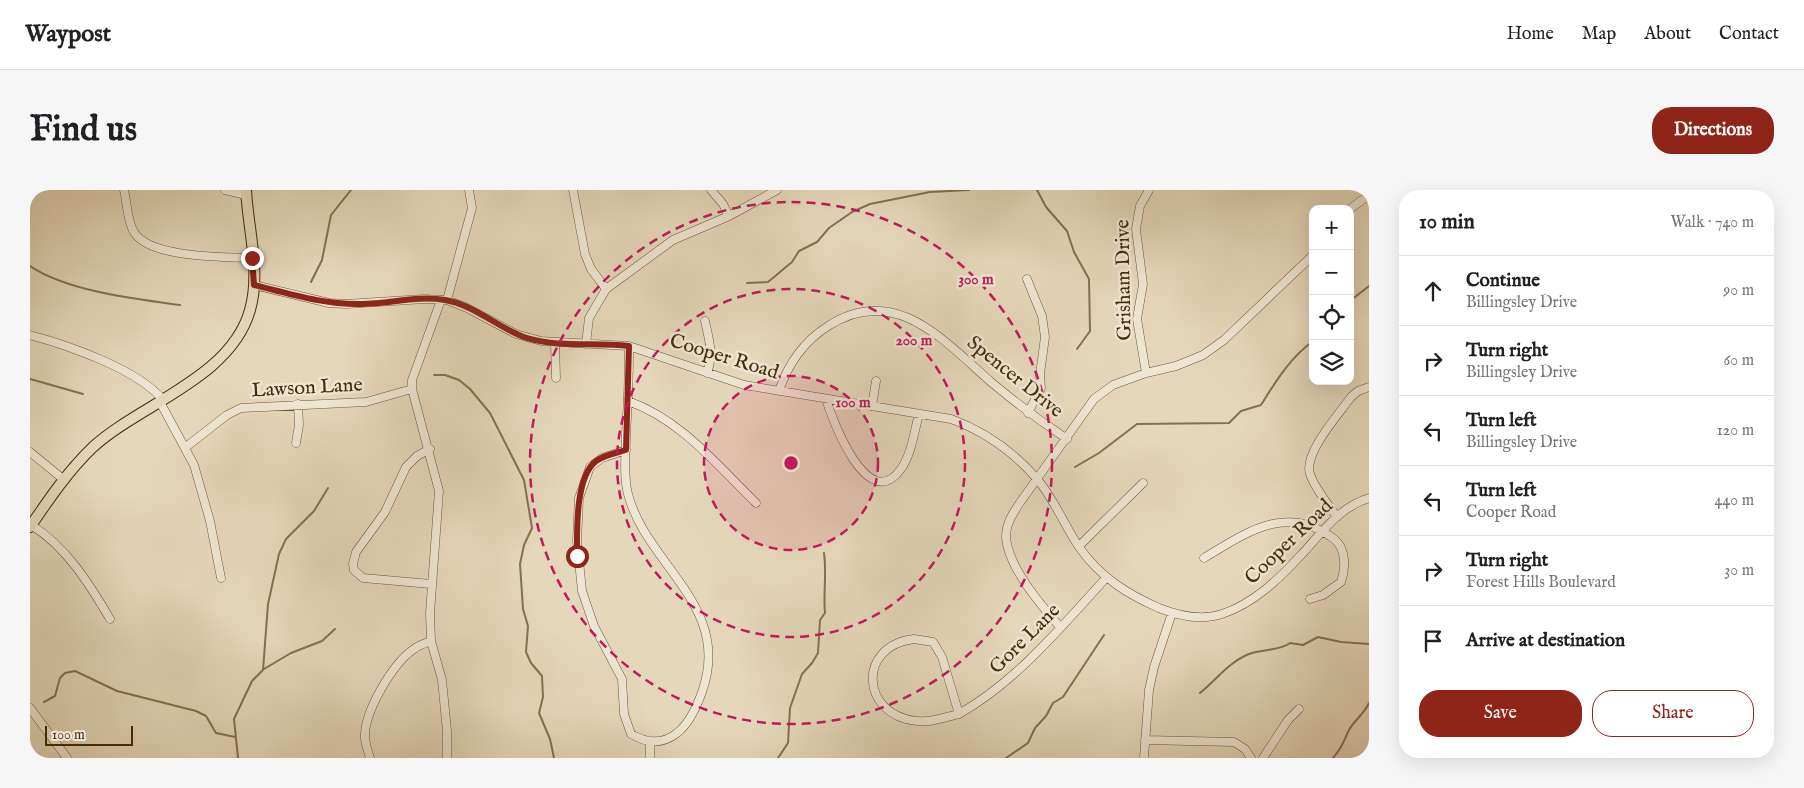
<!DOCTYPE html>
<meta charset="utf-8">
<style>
body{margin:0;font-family:"IM FELL English",serif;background:#f6f6f6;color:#202124}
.controls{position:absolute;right:15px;top:15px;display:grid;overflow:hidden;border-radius:10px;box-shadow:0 5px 20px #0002}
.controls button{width:45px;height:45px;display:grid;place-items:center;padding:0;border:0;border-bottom:1px solid #e0e0e0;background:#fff;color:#202124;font:25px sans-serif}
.scale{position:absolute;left:15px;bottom:12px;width:88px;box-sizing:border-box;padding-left:5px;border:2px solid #452d0a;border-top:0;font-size:14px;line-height:18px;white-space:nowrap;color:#452d0a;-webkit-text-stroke:4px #eee6d2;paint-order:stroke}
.stop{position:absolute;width:15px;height:15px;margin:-11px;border:4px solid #8f2418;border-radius:50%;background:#fff}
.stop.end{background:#8f2418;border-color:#fff;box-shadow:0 1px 5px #0008}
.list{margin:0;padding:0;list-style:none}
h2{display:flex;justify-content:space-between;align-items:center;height:65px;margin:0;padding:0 20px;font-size:21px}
h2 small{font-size:16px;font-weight:400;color:#757577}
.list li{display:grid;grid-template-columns:32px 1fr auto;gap:15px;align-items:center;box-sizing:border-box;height:70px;padding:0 20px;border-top:1px solid #e0e0e0}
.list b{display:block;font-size:19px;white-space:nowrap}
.list p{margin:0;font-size:16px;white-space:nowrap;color:#757577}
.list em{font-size:16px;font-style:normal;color:#757577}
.actions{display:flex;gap:10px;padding:15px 20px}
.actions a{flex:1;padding:11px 0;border:1px solid #8f2418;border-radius:20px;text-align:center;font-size:18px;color:#8f2418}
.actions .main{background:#8f2418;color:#fff}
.icon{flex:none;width:28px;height:28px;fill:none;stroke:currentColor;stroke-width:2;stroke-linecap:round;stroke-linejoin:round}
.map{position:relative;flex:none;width:1339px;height:568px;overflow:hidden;border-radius:20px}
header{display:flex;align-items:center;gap:30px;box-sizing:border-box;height:70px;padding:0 25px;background:#fff;border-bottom:1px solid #e0e0e0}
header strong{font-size:24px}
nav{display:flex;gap:28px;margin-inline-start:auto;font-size:18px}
.intro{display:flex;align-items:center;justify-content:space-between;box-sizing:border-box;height:120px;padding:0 30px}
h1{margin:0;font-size:35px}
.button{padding:12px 22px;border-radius:20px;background:#8f2418;color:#fff;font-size:18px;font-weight:700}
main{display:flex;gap:30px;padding:0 30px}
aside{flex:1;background:#fff;border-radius:20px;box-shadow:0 5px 20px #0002}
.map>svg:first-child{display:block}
</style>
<header>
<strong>Waypost</strong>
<nav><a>Home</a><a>Map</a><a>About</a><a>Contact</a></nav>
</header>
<div class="intro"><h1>Find us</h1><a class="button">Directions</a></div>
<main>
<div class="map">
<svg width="1339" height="568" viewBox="0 0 1339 568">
<rect width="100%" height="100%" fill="#e5d8ba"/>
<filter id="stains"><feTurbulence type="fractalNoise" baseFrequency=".004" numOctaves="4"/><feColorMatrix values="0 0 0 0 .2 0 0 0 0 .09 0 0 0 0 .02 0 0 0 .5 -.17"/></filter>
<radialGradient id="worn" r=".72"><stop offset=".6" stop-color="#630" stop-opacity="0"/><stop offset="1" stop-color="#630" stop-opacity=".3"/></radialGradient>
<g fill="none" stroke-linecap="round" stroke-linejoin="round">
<path stroke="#857150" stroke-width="2" d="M1007,0L1016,17L1037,41L1044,62L1059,89L1060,141L1047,159
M0,76C37,101 105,109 150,115
M281,92L292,70L301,25L321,0
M717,93L738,92L762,72L769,61L787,52L799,38L822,22L840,14L900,2L939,0
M1320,111L1339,96
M404,185H415L429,190L440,199L460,223L494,290L502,338L494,355L490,374L493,419L498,436L496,462L501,473L512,486L513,507L509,523L520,549L524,568
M0,189L53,204
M1045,277L1069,263L1107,234L1199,233L1211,221L1231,215C1246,191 1259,169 1283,151
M234,479L261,463L292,451L305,439
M1170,503C1186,490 1199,472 1219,464C1232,459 1249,461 1260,453L1273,455L1288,447L1311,452L1339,454
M14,512L25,506L30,488L35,483L45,481L87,501L166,521L176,526L186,543L205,547
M208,568L204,529L222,491L233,480L238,414L249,364L256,349L284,321L298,298
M748,568L758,553L760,518L772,484L782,473L788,463L790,430L795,423C793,403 797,384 794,363
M976,568L998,553L1005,538L1016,526L1023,513L1033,507L1074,445
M1303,568C1313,557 1313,552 1319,540C1323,532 1334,524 1339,513"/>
<defs>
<path id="minor" d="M94,0C97,12 97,31 104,42C119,68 194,67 222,68
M195,0L216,5
M543,0L555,64L561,79L576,99
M681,0L693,14L699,26
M1320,19L1339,5
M997,89L1012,126L1015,147L1010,184L1011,198L998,223
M224,95L299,113L316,114L394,109L417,110L437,118L486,144L511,151L599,156L714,195L921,229C956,242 983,261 1007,289C1025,310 1034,335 1049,357C1070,387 1097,404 1129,418C1149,426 1171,431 1192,424C1225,413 1250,388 1273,363C1292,342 1311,316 1339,308
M411,110L382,190V199L409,301L400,423L401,451L412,490L417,541V568
M417,110L442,18L439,0
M675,131C679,150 684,164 677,183
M0,145C38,155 109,180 133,210
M525,153L526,188
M556,154L559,128L576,99L643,50L699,26L747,0
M1116,183L1107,129L1113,94L1106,39L1110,16L1119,0
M749,201C758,174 773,152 798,136C865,93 913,150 961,192C985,212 1010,231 1037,249
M796,209C803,232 838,325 871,279C882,263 884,242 889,224
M598,211C650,229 687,275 726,313
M130,212L164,275L180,331L191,388
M842,216L846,191
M266,253L269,235L268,214
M156,257L197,225L211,218L336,212L382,199
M400,259L387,266L376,277L355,322L326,362L323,374L324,380L333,388L401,394
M596,260L572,268L560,277L549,308L547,351L552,401L564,436L592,489L594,524L601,544C616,553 632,555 647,543C659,534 667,516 672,502C703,416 616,375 598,304C593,285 596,263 596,244C598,214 599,185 599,156
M0,262L33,289
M1307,327C1298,314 1285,299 1280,284C1273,263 1310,223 1321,207L1328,201L1339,197
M1,335C36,356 60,395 80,429
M1049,356L1113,293
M1174,368C1217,342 1257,313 1304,349C1316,358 1316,378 1311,392L1293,405L1280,409
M1030,437C1011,415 977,376 976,346C976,333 983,324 989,314L1064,209L1083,195L1116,183L1146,176L1173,165L1194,150L1283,65
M884,449L903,452L912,467L929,524C915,527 901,533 887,531C831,526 826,456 884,449Z
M0,518L37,568
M929,524C987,491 1031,437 1076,388
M1115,550L1204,552L1215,559L1221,568
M620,552V568
M340,568C338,562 336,555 335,549C333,523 363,473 384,459C389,455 396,453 401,451
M1114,568L1119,500L1124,477L1142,423
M1233,568L1258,530L1269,519"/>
<path id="major" d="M0,337C19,309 38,281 63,257C110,214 201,188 220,120C231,82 218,39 216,0"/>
</defs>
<use href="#minor" stroke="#6d5836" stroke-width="9"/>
<use href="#major" stroke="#452d0a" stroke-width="12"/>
<use href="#minor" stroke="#eee6d2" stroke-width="8"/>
<use href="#major" stroke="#e5d8ba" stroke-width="10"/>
</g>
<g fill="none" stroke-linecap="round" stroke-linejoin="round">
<path stroke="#8f2418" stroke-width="6" d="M222,68L224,95C260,104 295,115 332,114C360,114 387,105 415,110C445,115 469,139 497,148C530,158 565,152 599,156L596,260C586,263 574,265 566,271C545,287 547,342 547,366"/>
</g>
<circle cx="761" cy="273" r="87" fill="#c2185b" fill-opacity=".12"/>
<g fill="none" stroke="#c2185b" stroke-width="2.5" stroke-dasharray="9 6">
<circle cx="761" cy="273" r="87"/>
<circle cx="761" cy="273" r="174"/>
<circle cx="761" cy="273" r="261"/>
</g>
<g text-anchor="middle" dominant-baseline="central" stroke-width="5" stroke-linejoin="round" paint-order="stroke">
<g font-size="20" fill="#452d0a" stroke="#eee6d2">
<text transform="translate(1094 90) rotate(-91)">Grisham Drive</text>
<text transform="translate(694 167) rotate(17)">Cooper Road</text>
<text transform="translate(985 187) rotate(39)">Spencer Drive</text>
<text transform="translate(277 198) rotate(-3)">Lawson Lane</text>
<text transform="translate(1259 352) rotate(-44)">Cooper Road</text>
<text transform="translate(995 449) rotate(-45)">Gore Lane</text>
</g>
</g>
<circle cx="761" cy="273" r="8" fill="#c2185b" stroke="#eee6d2" stroke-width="2.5"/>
<g font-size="15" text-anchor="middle" font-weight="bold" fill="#c2185b" stroke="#eee6d2" stroke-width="5" stroke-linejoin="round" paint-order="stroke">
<text x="946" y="94">300 m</text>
<text x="884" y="155">200 m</text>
<text x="823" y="217">100 m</text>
</g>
<rect width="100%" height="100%" filter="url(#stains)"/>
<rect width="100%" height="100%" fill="url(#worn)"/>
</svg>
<div class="controls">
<button>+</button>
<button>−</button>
<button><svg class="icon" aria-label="locate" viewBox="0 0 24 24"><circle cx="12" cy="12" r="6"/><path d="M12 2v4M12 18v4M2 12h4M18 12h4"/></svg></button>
<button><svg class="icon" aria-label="layers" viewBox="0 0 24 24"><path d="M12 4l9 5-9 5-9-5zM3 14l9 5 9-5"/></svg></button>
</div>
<div class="scale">100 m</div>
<div class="stop" style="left:547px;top:366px"></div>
<div class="stop end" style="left:222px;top:68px"></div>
</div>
<aside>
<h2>10 min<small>Walk · 740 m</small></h2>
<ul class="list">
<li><svg class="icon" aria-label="ahead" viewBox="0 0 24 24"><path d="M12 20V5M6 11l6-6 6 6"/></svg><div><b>Continue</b><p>Billingsley Drive</p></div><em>90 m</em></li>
<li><svg class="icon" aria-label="right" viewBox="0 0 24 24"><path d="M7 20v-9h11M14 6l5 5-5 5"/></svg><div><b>Turn right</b><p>Billingsley Drive</p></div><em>60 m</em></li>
<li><svg class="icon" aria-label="left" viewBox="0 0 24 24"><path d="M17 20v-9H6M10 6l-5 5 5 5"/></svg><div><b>Turn left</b><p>Billingsley Drive</p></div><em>120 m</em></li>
<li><svg class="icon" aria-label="left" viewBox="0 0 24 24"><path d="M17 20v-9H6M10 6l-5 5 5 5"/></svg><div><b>Turn left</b><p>Cooper Road</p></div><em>440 m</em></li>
<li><svg class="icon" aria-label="right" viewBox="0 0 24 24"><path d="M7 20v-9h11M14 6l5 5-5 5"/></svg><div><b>Turn right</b><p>Forest Hills Boulevard</p></div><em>30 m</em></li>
<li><svg class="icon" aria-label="arrive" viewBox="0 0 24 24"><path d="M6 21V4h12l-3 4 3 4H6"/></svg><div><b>Arrive at destination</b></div></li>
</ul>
<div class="actions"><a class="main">Save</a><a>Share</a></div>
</aside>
</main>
